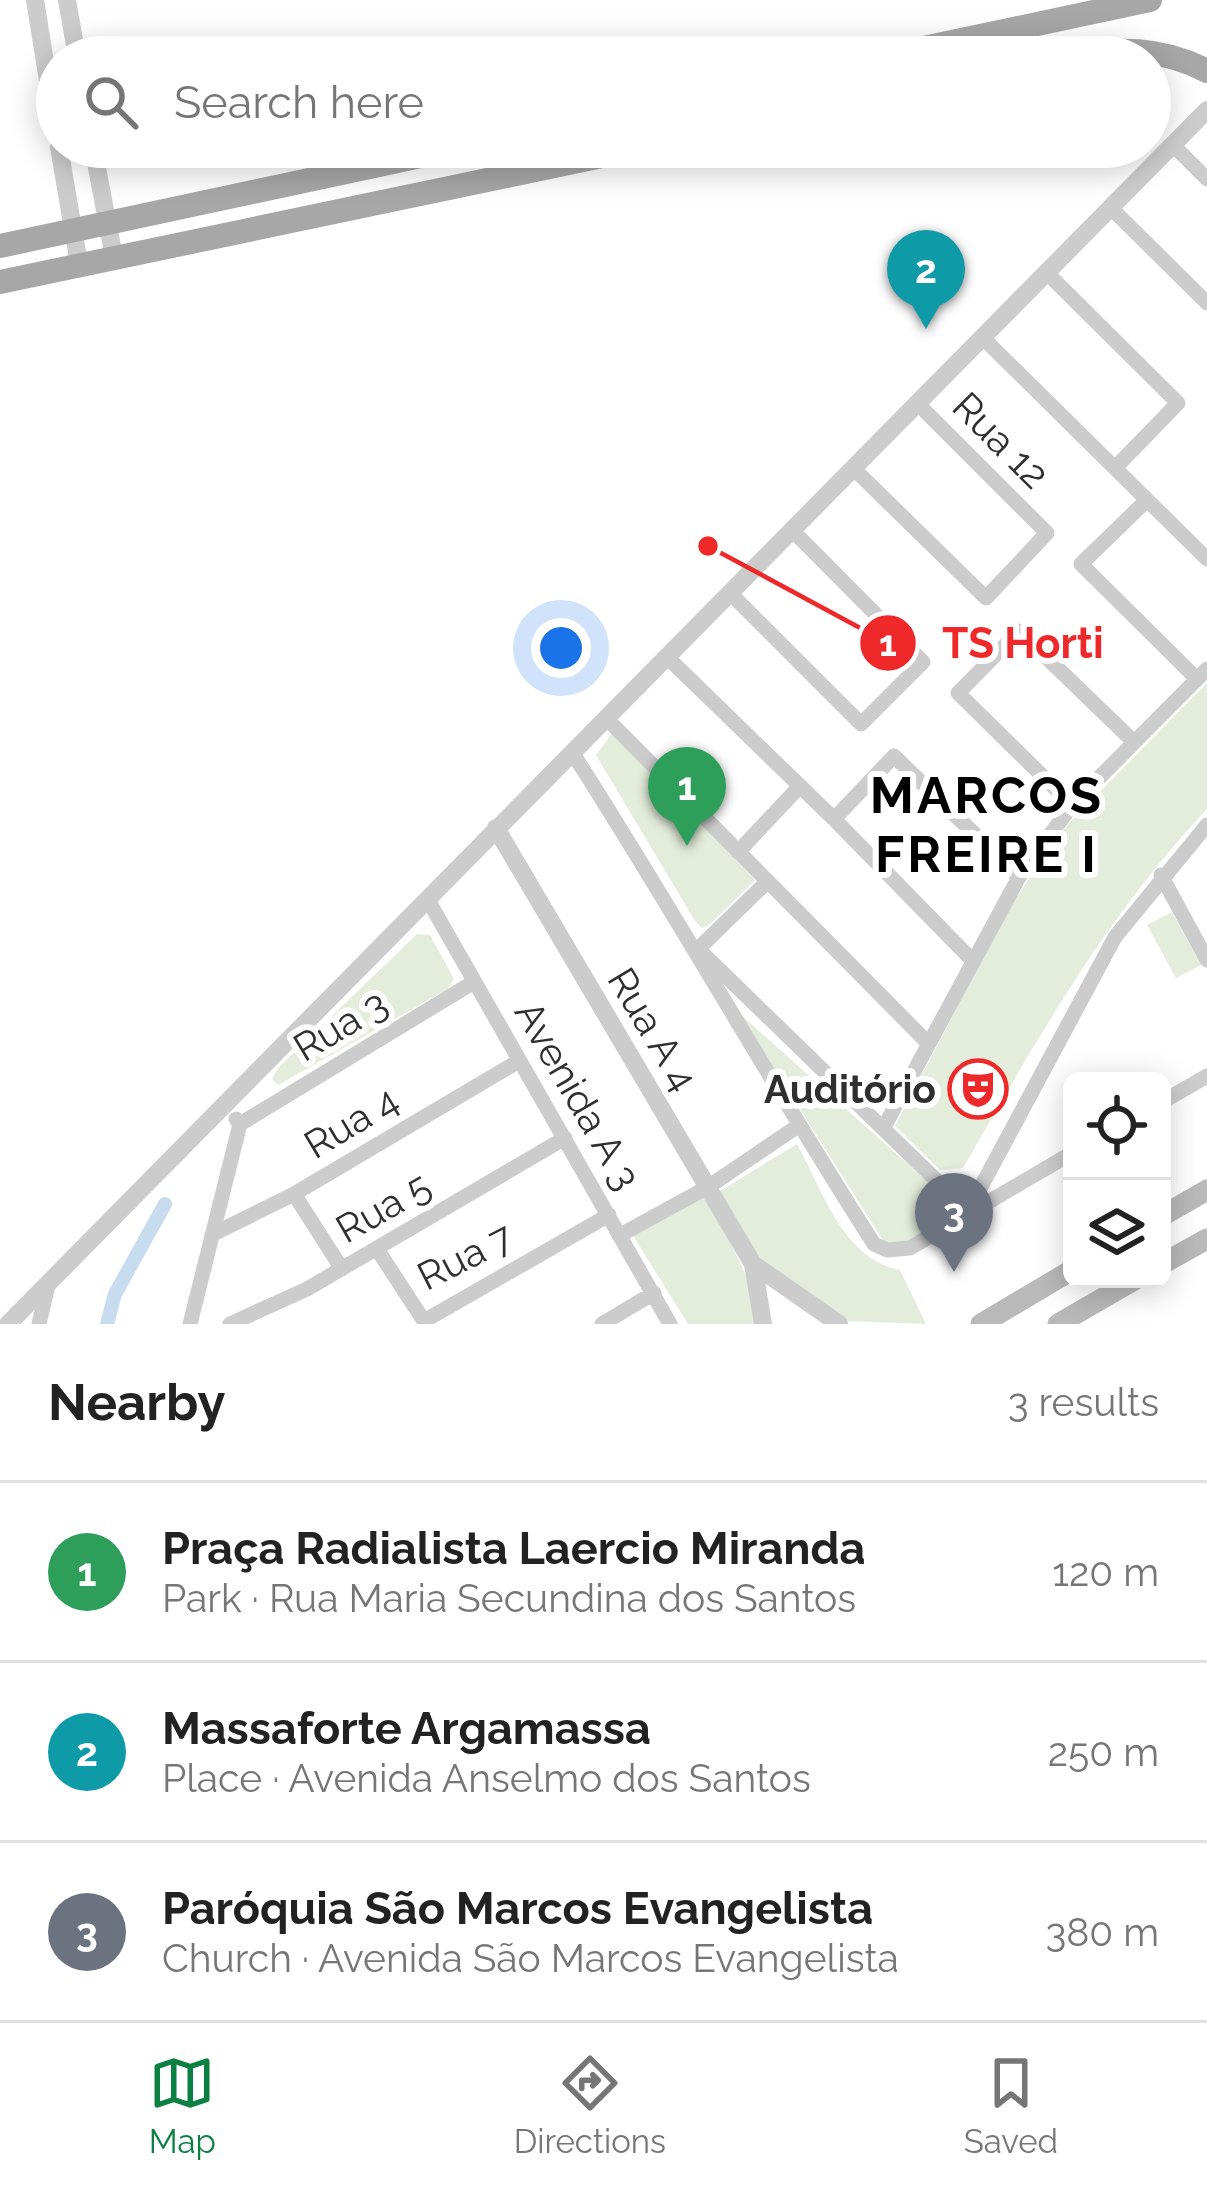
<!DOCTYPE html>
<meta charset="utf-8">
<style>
body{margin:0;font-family:Raleway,sans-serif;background:#f2f2f2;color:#222}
.controls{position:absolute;right:36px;bottom:36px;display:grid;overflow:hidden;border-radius:18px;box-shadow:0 6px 30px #0003}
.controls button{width:108px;height:108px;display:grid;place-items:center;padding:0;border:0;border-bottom:3px solid #e0e0e0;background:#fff;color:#222;font:60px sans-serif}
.you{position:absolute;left:561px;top:648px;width:42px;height:42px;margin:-30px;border:9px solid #fff;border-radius:50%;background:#1a73e8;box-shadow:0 0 0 18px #1a73e833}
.badge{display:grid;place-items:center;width:78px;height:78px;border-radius:50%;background:#0b8043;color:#fff;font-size:39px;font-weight:700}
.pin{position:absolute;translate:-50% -99px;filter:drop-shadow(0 3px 6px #0008)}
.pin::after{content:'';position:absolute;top:63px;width:42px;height:36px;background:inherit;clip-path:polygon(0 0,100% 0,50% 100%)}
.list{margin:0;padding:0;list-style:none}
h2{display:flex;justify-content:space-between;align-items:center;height:156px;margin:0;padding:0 48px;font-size:51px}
h2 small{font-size:39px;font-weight:400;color:#767676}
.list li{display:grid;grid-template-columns:78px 1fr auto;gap:36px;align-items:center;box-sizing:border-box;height:180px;padding:0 48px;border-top:3px solid #e0e0e0}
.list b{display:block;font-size:45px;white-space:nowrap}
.list p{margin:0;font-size:39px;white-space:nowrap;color:#767676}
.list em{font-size:39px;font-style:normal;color:#767676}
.icon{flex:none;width:66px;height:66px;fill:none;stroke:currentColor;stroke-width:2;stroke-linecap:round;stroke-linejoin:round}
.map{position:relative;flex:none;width:1207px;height:1324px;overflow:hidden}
.search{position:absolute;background:#fff;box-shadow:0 6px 30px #0003;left:36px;right:36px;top:36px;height:132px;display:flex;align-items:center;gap:30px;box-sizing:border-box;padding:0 42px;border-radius:66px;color:#767676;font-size:45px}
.sheet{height:696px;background:#fff}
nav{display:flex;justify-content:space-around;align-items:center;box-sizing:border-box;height:168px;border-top:3px solid #e0e0e0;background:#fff;font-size:33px;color:#767676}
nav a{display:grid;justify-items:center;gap:6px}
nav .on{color:#0b8043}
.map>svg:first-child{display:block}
</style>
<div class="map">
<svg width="1207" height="1324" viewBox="0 0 1207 1324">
<rect width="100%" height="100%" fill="#fff"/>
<path fill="#e4eddc" d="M1207,683V809C1106,916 1036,1041 963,1168L940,1170L895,1126L1010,907L1037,867L1068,824Z
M613,732L755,880L709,925L702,928L695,921L596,755Z
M1172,912L1201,965L1176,978L1147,925Z
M417,934L430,935L454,979L448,989L278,1085L272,1079L278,1068Z
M739,1013L941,1194C954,1224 913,1247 886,1245Z
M797,1144C823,1191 843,1259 900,1270L926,1324L845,1321L763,1265L720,1191Z
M707,1194L750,1284L758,1324H688L632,1234Z"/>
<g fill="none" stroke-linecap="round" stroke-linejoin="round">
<path stroke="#c7dcee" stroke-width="14" d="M107,1324L115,1294L165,1204"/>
<path stroke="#ccc" stroke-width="15" d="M1173,145L1207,179
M1111,208L1207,303
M1046,272L1178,403L1115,468
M982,337L1207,559
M853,468L986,598L1047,533L917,403
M1147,500L1081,564L1197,679
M731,594L861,724L923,662L792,530
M667,657L800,786L738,852
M607,719L926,1041
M572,752C676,914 770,1082 874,1244L887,1250L910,1248L1072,1153
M800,786L834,819
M1072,805L958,693L1019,631L1133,741
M1161,875L1207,960
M767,882L698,949L968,1211L1115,937L1207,825
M428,900L670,1324
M972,960L834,819L894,756L1019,877
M1162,1102L1207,1076
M240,1124L474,982
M884,1127L1019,877L1072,805L1207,669
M294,1194L342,1269
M213,1234L294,1194L519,1061
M622,1234L708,1187L798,1126
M377,1249L424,1321L609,1215
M39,1324L48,1285
M190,1324L240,1124L236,1119
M230,1324L307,1289L565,1138
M602,1324L654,1293"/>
<path stroke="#ccc" stroke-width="18" d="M35,0L57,136
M67,0L77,57
M59,147L79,264
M93,147L114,257
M496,828L753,1264L839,1324
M753,1264L763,1324
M8,1324L1207,110"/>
<path stroke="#b9b9b9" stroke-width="21" d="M1162,1216L1207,1190
M1162,1264L1207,1239
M981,1324L1072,1270
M1058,1324L1136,1279"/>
<path stroke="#a7a7a7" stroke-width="24" d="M881,57L1150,0
M1068,57C1117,47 1161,47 1207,71
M0,246L463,147
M0,282L645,147"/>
</g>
<defs>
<symbol id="theatre-ring" viewBox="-11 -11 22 22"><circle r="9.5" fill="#fff" stroke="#ef282a" stroke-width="1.5"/><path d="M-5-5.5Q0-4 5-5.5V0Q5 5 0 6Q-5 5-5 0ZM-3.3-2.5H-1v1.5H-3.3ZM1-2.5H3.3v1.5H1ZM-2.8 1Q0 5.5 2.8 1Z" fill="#ef282a"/></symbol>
</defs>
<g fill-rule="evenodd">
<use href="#theatre-ring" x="945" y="1056" width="66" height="66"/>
</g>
<g text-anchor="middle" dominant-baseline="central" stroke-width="12" stroke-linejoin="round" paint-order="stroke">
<g font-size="39" fill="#2f2f2f" stroke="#fff">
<text transform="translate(1001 440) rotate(45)">Rua 12</text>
<text transform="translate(340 1025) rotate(-31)">Rua 3</text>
<text transform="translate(653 1029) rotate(59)">Rua A 4</text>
<text transform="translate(578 1095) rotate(60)">Avenida A 3</text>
<text transform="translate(351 1122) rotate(-31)">Rua 4</text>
<text transform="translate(383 1207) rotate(-30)">Rua 5</text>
<text transform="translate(465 1256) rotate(-27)">Rua 7</text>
</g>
<g font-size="39" font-weight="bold" fill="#2f2f2f" stroke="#fff" text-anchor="end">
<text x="936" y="1089">Auditório</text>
</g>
<g font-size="51" font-weight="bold" letter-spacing="3" fill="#000" stroke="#fff">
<text x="987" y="795">MARCOS<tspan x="987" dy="59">FREIRE I</tspan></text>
</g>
</g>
<path fill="none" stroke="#ef282a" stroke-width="4.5" d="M708 546L888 643"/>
<g fill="#ef282a" stroke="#fff" stroke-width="4.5">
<circle cx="708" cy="546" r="12"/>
<circle cx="888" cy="643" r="30"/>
</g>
<g font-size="36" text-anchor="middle" font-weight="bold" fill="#fff">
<text x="888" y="656">1</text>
</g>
<g font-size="42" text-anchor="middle" font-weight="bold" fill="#ef282a" stroke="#fff" stroke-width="12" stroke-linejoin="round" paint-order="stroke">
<text x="1023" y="658">TS Horti</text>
</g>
</svg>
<div class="controls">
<button><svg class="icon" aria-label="locate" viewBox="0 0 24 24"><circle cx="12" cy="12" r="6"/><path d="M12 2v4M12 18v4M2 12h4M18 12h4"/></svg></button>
<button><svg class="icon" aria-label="layers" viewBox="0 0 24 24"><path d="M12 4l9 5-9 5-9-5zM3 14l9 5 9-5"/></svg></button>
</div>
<div class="you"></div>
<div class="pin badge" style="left:687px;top:846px;background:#2e9e5b">1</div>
<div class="pin badge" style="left:926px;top:329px;background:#0f9aa8">2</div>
<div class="pin badge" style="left:954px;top:1272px;background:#6b7280">3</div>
<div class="search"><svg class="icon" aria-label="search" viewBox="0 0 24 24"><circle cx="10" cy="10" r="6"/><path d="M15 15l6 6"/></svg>Search here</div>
</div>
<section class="sheet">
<h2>Nearby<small>3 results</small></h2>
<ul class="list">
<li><span class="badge" style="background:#2e9e5b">1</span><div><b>Praça Radialista Laercio Miranda</b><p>Park · Rua Maria Secundina dos Santos</p></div><em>120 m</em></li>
<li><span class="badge" style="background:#0f9aa8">2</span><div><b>Massaforte Argamassa</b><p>Place · Avenida Anselmo dos Santos</p></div><em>250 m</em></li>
<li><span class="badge" style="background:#6b7280">3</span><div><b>Paróquia São Marcos Evangelista</b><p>Church · Avenida São Marcos Evangelista</p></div><em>380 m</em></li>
</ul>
</section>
<nav>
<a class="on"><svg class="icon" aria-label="map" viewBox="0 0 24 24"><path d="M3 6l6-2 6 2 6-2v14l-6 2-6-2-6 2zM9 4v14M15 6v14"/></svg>Map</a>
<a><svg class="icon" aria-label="directions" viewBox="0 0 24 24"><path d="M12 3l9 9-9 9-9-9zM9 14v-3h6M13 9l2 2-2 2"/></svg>Directions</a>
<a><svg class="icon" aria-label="saved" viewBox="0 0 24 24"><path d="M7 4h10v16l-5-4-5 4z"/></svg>Saved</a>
</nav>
